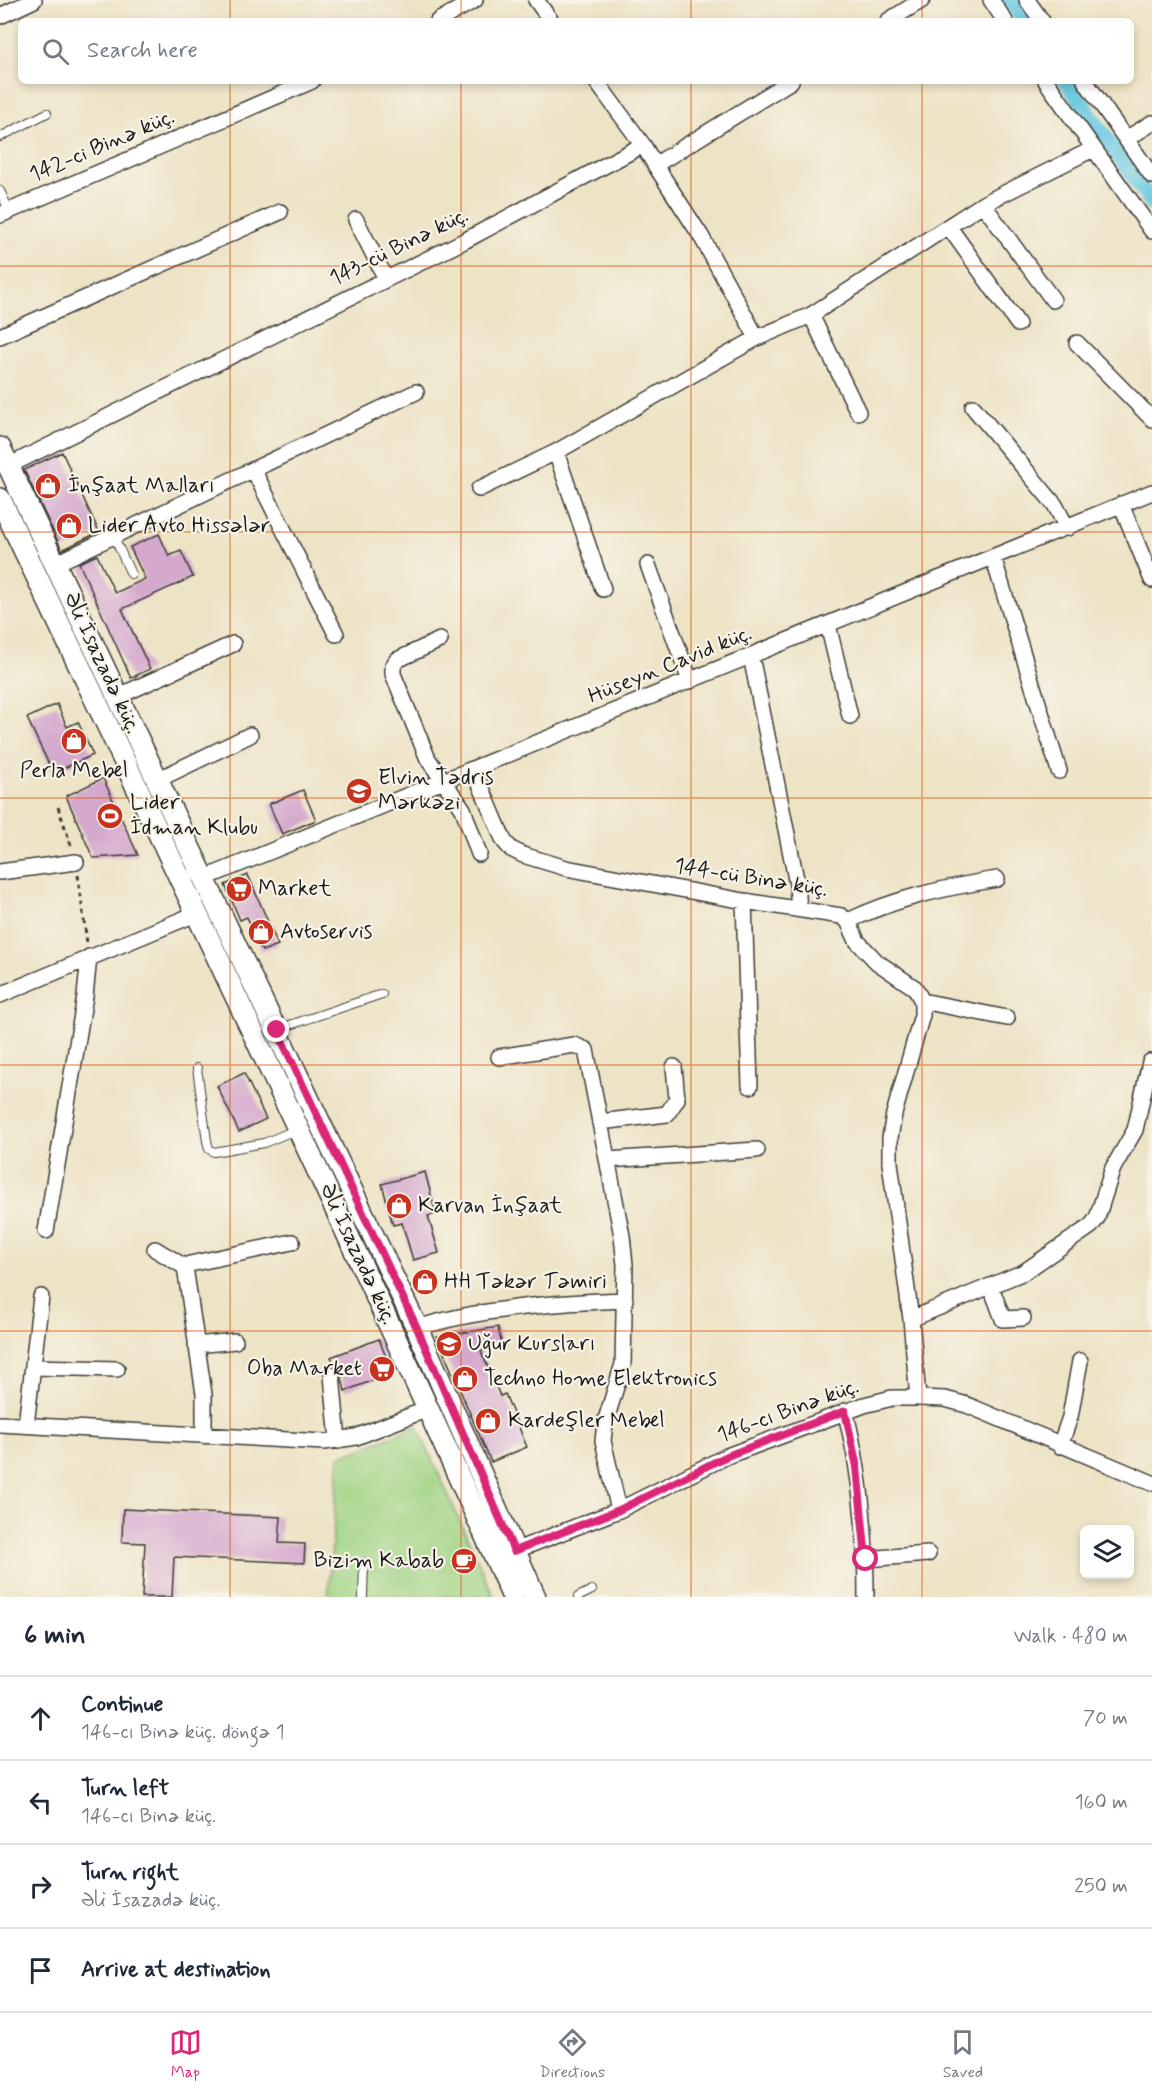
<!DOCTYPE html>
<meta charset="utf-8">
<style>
body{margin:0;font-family:Mynerve,sans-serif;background:#f2f2f3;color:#1f2937}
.controls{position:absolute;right:18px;bottom:18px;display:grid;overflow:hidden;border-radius:9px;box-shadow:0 3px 9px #0003}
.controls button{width:54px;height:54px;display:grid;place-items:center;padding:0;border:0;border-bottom:2px solid #e0e1e3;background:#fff;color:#1f2937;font:30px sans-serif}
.stop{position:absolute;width:18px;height:18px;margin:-14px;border:4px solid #db2777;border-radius:50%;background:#fff}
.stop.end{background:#db2777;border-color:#fff;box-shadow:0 2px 6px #0008}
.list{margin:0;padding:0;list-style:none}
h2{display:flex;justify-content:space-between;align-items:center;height:78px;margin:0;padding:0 24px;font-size:26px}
h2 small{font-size:20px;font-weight:400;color:#747a83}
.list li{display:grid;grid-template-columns:39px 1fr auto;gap:18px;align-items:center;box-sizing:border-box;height:84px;padding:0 24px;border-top:2px solid #e0e1e3}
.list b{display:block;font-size:22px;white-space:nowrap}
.list p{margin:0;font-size:20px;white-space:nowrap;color:#747a83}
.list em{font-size:20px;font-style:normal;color:#747a83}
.icon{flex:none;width:33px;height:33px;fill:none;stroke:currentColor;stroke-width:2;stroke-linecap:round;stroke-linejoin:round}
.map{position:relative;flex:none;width:1152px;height:1597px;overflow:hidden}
.search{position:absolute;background:#fff;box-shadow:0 3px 9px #0003;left:18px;right:18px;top:18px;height:66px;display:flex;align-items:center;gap:15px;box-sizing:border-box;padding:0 21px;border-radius:9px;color:#747a83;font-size:22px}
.sheet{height:414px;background:#fff}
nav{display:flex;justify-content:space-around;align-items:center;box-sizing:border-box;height:84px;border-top:2px solid #e0e1e3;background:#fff;font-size:16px;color:#747a83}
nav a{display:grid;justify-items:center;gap:3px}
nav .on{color:#db2777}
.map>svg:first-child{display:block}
</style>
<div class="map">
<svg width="1152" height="1597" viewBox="0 0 1152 1597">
<rect width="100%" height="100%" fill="#f7f3e8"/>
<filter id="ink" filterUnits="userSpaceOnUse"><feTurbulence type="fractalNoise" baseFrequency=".0167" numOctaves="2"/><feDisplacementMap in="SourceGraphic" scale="12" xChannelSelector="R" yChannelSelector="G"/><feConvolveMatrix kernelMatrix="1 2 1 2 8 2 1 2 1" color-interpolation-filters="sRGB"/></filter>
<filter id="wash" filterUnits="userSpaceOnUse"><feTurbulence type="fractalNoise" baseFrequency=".008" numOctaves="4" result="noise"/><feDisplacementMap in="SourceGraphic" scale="24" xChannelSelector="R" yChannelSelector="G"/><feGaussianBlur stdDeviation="1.35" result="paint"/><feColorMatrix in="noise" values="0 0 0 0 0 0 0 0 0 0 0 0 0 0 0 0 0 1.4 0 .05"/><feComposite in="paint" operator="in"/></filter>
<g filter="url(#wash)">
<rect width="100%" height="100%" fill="#ede3c5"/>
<path fill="#a1d484" stroke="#5e7850" stroke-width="1.5" d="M417,1426L494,1597H328L339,1457Z"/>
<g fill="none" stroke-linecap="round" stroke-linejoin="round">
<path stroke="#63c7e1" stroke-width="16" d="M1010,0L1024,21
M1066,81L1152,203"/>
</g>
<g id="blocks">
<path fill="#d5a9ce" d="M62,452L99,532L62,550L24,470Z
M159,534L169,556L181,551L193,577L122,609L150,669L131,678L79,563L97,555L115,593L145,579L130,547Z
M57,704L67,727L78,722L93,755L53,773L27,718Z
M103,778L138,855L93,858L66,796Z
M303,790L316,820L282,834L269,804Z
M248,875L278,945L262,951L247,917L240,920L225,885Z
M244,1073L266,1119L239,1132L217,1086Z
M425,1172L436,1214L428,1216L439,1253L413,1260L402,1223L393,1225L382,1184Z
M498,1327L502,1346L481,1351L500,1396L505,1394L527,1447L491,1462L437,1337Z
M379,1339L392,1373L345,1391L340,1370L335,1366L331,1357Z
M123,1509L281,1517L279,1543L305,1544L304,1563L174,1557L172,1597H142L145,1543L122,1542Z"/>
</g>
</g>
<g filter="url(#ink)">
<use href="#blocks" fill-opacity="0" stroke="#3b3a35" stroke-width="1.5"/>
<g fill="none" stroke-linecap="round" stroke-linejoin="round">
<defs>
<path id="lane" d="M0,137L47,113
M0,191L9,210
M114,537L131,574
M278,1029L382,994
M197,1068L207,1141L209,1149L214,1152L264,1143L295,1130
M363,1597L364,1563
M578,1597L592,1590"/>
<path id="street" d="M536,0L551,21
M991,0L1005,21
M1027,0L1042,21
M0,16L34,0
M438,21L475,0
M888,21L922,0
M596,81L643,145
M1046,81L1152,231
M1085,81L1152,176
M1126,139L1152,123
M655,165L701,236L757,338
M983,204L1053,300
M0,215L312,81
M356,220L386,279
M949,227L1018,324
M811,315L858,412
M0,336L280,212
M1077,343L1152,419
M973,407L1055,505L1067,528
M556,452L603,589
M8,466L466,240L643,145L655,165L791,81
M254,471L336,634
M479,489L556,452L757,338L811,315L983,204L1093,149
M1121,504L1152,580
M993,557L1059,771
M55,564L416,392
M648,565L690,681
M828,625L850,716
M440,640L397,660L393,666V674L428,759L463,809L479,854
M751,656L797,884L799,909
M119,696L233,644
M474,770L504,841L511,849L523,855L566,868L744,901L841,916L848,921L857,941L877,962L915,988L922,1001V1015L894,1114L890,1138V1163L911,1319L918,1398
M157,780L250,735
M0,872L76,862
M205,878L1152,492
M744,901L750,1086
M848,921C896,898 944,888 997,879
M0,995L198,913
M922,1001L1007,1018
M499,1057L574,1045L586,1050L622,1236L625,1265L623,1364L605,1423L603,1441L619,1510
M600,1122L667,1114L677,1099L674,1067
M607,1160L757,1150
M46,1231L85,996L89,957
M155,1249L185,1267
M991,1287L1003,1319L1023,1318
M911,1319L1024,1272L1091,1226L1097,1218L1113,1168L1135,1130L1150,1062
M417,1328C476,1309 562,1302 625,1300
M196,1345L235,1341
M33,1367L117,1369
M332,1375L338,1441
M845,1411C861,1471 866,1535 866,1597
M0,1424L324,1442L356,1437L430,1408
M26,1425L41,1297
M204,1436V1394L185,1267L190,1264L292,1242
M1060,1446L1070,1417L1080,1361
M514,1551L619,1510L727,1456L864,1405L892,1398H918L945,1399L967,1405L1152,1483
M866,1559L928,1554"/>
<path id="secondary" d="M0,448L417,1328L535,1597
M0,499C173,864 348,1228 513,1597"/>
</defs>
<use href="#lane" stroke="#3b3a35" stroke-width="10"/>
<use href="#street" stroke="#3b3a35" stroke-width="18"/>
<use href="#secondary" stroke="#3b3a35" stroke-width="24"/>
<path stroke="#3b3a35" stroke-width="3" stroke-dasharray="4.5 4.5" stroke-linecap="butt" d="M58,807L72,848
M78,875L87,943"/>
<use href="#lane" stroke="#fff" stroke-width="8"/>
<use href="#street" stroke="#fff" stroke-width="15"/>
<use href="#secondary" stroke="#fff" stroke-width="21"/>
</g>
</g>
<g fill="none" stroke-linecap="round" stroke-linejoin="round" filter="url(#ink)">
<path stroke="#db2777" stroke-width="8" d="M277,1030L417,1328L514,1551L619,1510L727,1456L845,1411L857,1467L866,1559"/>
</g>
<path fill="none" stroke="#de560d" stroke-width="1.5" stroke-opacity="0.55" d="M230,0V21M461,0V21M691,0V21M922,0V21M230,81V1597M461,81V1597M691,81V1597M922,81V1597M0,266H1152M0,532H1152M0,798H1152M0,1065H1152M0,1331H1152"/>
<defs>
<symbol id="shop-disc" viewBox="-11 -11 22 22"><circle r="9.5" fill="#c8321e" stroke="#f7f3e8"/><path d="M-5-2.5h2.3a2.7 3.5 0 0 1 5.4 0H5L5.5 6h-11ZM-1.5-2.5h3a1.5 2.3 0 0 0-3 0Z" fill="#fff"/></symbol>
<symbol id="university-disc" viewBox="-11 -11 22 22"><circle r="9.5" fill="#c8321e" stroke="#f7f3e8"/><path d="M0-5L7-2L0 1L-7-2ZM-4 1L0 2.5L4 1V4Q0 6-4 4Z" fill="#fff"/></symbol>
<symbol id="stadium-disc" viewBox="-11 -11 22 22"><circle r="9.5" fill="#c8321e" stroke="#f7f3e8"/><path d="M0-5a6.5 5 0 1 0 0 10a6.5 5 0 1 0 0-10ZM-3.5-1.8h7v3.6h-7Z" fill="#fff"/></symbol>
<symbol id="supermarket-disc" viewBox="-11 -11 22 22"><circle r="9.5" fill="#c8321e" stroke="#f7f3e8"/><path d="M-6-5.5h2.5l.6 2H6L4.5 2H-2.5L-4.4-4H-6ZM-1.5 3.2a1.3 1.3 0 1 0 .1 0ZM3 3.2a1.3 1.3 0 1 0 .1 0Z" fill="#fff"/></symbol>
<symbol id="cafe-disc" viewBox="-11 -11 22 22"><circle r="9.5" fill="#c8321e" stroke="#f7f3e8"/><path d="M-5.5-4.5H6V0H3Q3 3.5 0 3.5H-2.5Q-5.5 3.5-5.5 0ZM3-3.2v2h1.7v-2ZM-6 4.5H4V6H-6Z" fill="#fff"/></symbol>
</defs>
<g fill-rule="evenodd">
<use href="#shop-disc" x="33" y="471" width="30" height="30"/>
<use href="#shop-disc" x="54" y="511" width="30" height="30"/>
<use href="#shop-disc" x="59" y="726" width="30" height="30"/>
<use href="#university-disc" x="344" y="776" width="30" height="30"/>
<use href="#stadium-disc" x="95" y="801" width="30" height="30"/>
<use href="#supermarket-disc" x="224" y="874" width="30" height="30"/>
<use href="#shop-disc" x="246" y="917" width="30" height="30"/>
<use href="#shop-disc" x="384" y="1191" width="30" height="30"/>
<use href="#shop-disc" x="410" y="1267" width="30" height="30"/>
<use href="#university-disc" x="434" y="1329" width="30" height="30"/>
<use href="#supermarket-disc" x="367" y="1354" width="30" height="30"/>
<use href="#shop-disc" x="450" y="1364" width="30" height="30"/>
<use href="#shop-disc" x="473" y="1406" width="30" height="30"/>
<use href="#cafe-disc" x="449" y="1546" width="30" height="30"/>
</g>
<g text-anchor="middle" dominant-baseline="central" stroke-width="4.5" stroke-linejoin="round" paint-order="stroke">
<g font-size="22" fill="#1c1c1c" stroke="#f7f3e8">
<text transform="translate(102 146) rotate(-23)">142-ci Binə küç.</text>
<text transform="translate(399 247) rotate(-26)">143-cü Binə küç.</text>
<text transform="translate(102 663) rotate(65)">Əli İsazadə küç.</text>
<text transform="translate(670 665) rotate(-22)">Hüseyn Cavid küç.</text>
<text transform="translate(751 878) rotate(9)">144-cü Binə küç.</text>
<text transform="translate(358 1254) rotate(65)">Əli İsazadə küç.</text>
<text transform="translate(788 1411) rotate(-20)">146-cı Binə küç.</text>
</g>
<g font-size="22" fill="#1c1c1c" stroke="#f7f3e8" text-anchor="start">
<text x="68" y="486">İnşaat Malları</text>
<text x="88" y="526">Lider Avto Hissələr</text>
<text x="74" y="771" text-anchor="middle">Perla Mebel</text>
<text x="378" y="778">Elvin Tədris<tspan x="378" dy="25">Mərkəzi</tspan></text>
<text x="130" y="803">Lider<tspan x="130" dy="25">İdman Klubu</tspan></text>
<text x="258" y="889">Market</text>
<text x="280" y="932">Avtoservis</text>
<text x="418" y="1206">Karvan İnşaat</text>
<text x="444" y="1282">HH Təkər Təmiri</text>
<text x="468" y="1344">Uğur Kursları</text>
<text x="362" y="1369" text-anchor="end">Oba Market</text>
<text x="484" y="1379">Techno Home Elektronics</text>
<text x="508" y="1421">Kardeşler Mebel</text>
<text x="444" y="1561" text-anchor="end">Bizim Kabab</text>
</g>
</g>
</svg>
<div class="controls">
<button><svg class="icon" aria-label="layers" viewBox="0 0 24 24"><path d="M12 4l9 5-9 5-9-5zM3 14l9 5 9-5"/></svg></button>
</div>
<div class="stop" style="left:866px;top:1559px"></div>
<div class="stop end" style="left:277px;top:1030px"></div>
<div class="search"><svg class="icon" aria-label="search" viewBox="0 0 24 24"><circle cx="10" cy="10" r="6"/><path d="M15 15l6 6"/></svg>Search here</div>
</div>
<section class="sheet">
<h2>6 min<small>Walk · 480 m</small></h2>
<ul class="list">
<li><svg class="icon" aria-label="ahead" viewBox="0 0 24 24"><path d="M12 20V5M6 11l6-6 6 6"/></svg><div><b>Continue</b><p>146-cı Binə küç. döngə 1</p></div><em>70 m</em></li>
<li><svg class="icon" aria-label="left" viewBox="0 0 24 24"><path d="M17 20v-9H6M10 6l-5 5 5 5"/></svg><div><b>Turn left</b><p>146-cı Binə küç.</p></div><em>160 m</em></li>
<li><svg class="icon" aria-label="right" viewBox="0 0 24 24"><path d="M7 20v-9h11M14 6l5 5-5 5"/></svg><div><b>Turn right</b><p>Əli İsazadə küç.</p></div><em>250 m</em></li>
<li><svg class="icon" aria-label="arrive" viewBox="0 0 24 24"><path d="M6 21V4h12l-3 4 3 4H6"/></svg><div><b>Arrive at destination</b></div></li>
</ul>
</section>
<nav>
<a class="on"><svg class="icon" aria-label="map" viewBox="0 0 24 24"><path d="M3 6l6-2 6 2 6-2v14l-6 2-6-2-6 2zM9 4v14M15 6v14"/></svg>Map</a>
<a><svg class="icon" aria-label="directions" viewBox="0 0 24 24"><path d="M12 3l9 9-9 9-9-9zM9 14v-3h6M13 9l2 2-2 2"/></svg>Directions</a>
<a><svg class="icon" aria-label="saved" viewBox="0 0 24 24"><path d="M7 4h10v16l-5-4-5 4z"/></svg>Saved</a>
</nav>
